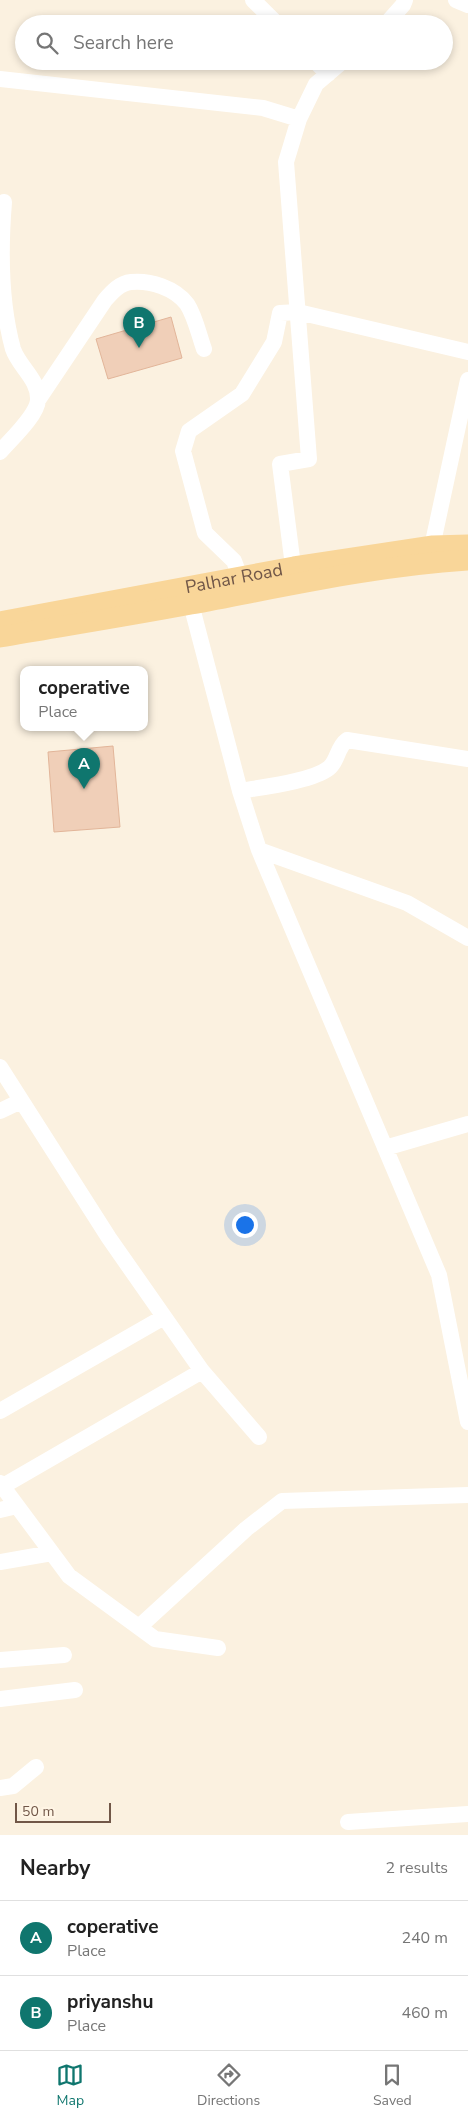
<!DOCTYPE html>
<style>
body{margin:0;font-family:"Nunito Sans",sans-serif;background:#f6f6f6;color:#222}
.scale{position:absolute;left:15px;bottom:12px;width:96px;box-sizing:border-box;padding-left:5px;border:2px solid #715748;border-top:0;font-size:14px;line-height:18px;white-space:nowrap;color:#715748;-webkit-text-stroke:4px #fff5e5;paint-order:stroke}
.you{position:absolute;left:244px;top:1224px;width:18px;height:18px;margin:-12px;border:4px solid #fff;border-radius:50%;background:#1a73e8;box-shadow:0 0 0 8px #1a73e833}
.badge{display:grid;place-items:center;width:32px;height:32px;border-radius:50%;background:#0f766e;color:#fff;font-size:16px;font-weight:700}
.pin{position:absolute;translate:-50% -41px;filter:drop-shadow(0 1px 2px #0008)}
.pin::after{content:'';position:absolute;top:26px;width:18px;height:15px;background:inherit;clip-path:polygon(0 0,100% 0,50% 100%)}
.popup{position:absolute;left:20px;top:666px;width:128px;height:65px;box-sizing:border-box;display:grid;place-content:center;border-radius:10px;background:#fff;filter:drop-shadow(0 1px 4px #0005);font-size:16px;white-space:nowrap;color:#767676}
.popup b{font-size:19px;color:#222}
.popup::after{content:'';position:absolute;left:50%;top:100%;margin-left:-10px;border:10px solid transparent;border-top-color:#fff}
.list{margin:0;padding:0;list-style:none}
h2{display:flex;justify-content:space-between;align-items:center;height:65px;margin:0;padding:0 20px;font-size:21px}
h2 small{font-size:16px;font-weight:400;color:#767676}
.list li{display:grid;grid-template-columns:32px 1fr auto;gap:15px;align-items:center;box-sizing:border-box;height:75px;padding:0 20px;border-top:1px solid #e0e0e0}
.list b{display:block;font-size:19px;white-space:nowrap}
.list p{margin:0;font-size:16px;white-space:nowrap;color:#767676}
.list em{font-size:16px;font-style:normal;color:#767676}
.icon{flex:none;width:28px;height:28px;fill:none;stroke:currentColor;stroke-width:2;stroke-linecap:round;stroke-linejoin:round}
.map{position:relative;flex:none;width:468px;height:1835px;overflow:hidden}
.search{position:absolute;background:#fff;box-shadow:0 2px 8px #0003;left:15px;right:15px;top:15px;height:55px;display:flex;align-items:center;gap:12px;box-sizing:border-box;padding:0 18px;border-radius:28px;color:#767676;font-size:19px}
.sheet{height:215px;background:#fff}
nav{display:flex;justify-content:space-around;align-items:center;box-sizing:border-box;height:70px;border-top:1px solid #e0e0e0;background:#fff;font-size:14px;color:#767676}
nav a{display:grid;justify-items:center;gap:2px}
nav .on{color:#0f766e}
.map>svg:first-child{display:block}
</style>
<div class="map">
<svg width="468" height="1835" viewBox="0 0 468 1835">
<rect width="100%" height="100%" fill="#fbf1e0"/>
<path fill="#f0cfb8" stroke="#e2b599" d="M171,317L182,358L108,379L96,339Z
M113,746L120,827L54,832L48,752Z"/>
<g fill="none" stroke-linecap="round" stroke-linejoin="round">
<path stroke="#fff" stroke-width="16" d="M253,0L277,24
M456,0L468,5
M386,24L403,5L405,0
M315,61L328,74
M0,79L263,108L299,119
M38,400L105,300C112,292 120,283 131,282C150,280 175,288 187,304C195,316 199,335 204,349
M0,452C10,440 37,416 38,400C39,379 19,367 13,349C0,302 0,251 4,202
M430,556L468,380
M240,577L234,561L205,533L183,451L189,431L242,394L274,342L280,313L298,312L468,352
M297,578L292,558L280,464L309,459L286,162L299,119L316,84L343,61
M191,604L240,791L259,850L439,1275L468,1422
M240,791C263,787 313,781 329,768C338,761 337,747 347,740L468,759
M259,850L407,903L468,938
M0,1067L109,1238L202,1371L259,1437
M0,1111L21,1101
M385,1148L468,1124
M0,1411L164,1317
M0,1483L69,1576L155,1639L218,1648
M3,1486L202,1371
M0,1510L17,1506
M0,1562L52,1553
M139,1627L246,1529L282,1501L468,1495
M0,1660L64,1655
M0,1699L75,1690
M0,1788L13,1786L36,1767
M348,1822L468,1814"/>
<g stroke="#f9d699" stroke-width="21">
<path id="s1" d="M0,622L294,567L433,546L468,545"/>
<path d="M0,637C64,626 127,616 191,604C283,587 374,566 468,560"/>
</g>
</g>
<g text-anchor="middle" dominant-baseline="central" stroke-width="5" stroke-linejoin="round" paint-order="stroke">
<g font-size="18" fill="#715748" stroke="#fff5e5">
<text stroke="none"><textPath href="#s1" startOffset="238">Palhar Road</textPath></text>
</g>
</g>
</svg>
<div class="scale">50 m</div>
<div class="you"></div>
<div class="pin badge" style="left:84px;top:789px">A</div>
<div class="popup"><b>coperative</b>Place</div>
<div class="pin badge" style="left:139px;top:348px">B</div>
<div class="search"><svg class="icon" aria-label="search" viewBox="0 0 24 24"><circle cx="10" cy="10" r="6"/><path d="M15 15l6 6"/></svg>Search here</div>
</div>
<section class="sheet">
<h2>Nearby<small>2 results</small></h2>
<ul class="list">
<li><span class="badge">A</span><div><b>coperative</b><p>Place</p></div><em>240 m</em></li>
<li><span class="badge">B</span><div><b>priyanshu</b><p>Place</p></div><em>460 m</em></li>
</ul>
</section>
<nav>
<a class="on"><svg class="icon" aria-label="map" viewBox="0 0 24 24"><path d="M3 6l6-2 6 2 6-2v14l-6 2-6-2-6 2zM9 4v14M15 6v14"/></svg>Map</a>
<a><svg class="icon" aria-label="directions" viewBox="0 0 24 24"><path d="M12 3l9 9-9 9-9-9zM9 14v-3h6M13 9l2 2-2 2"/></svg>Directions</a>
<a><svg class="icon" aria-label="saved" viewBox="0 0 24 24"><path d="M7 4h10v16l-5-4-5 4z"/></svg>Saved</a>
</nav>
